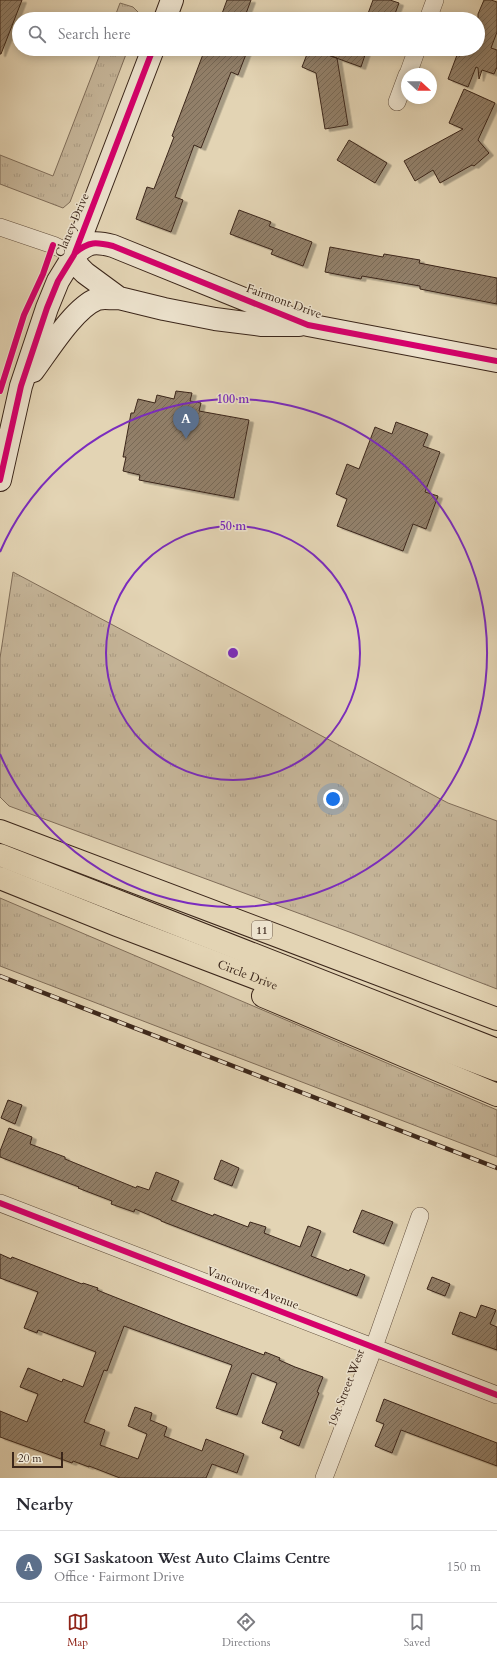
<!DOCTYPE html>
<meta charset="utf-8">
<style>
body{margin:0;font-family:Cardo,serif;background:#f2f2f3;color:#2b2b33}
.compass{position:absolute;left:401px;top:68px;width:36px;height:36px;border-radius:50%;background:#fff;box-shadow:0 2px 10px #0003;rotate:111deg}
.scale{position:absolute;left:12px;bottom:10px;width:51px;box-sizing:border-box;padding-left:4px;border:2px solid #3b261a;border-top:0;font-size:11px;line-height:14px;white-space:nowrap;color:#3b261a;-webkit-text-stroke:3px #ede3ce;paint-order:stroke}
.you{position:absolute;left:333px;top:799px;width:14px;height:14px;margin:-10px;border:3px solid #fff;border-radius:50%;background:#1a73e8;box-shadow:0 0 0 6px #1a73e833}
.badge{display:grid;place-items:center;width:26px;height:26px;border-radius:50%;background:#8f2418;color:#fff;font-size:13px;font-weight:700}
.pin{position:absolute;translate:-50% -33px;filter:drop-shadow(0 1px 2px #0008)}
.pin::after{content:'';position:absolute;top:21px;width:14px;height:12px;background:inherit;clip-path:polygon(0 0,100% 0,50% 100%)}
.list{margin:0;padding:0;list-style:none}
h2{display:flex;justify-content:space-between;align-items:center;height:52px;margin:0;padding:0 16px;font-size:17px}
h2 small{font-size:13px;font-weight:400;color:#7c7c81}
.list li{display:grid;grid-template-columns:26px 1fr auto;gap:12px;align-items:center;box-sizing:border-box;height:72px;padding:0 16px;border-top:1px solid #e1e1e2}
.list b{display:block;font-size:15px;white-space:nowrap}
.list p{margin:0;font-size:13px;white-space:nowrap;color:#7c7c81}
.list em{font-size:13px;font-style:normal;color:#7c7c81}
.icon{flex:none;width:22px;height:22px;fill:none;stroke:currentColor;stroke-width:2;stroke-linecap:round;stroke-linejoin:round}
.map{position:relative;flex:none;width:497px;height:1478px;overflow:hidden}
.search{position:absolute;background:#fff;box-shadow:0 2px 10px #0003;left:12px;right:12px;top:12px;height:44px;display:flex;align-items:center;gap:10px;box-sizing:border-box;padding:0 14px;border-radius:22px;color:#7c7c81;font-size:15px}
.sheet{height:124px;background:#fff}
nav{display:flex;justify-content:space-around;align-items:center;box-sizing:border-box;height:56px;border-top:1px solid #e1e1e2;background:#fff;font-size:11px;color:#7c7c81}
nav a{display:grid;justify-items:center;gap:2px}
nav .on{color:#8f2418}
.map>svg:first-child{display:block}
</style>
<div class="map">
<svg width="497" height="1478" viewBox="0 0 497 1478">
<defs>
<pattern id="grass-tufts" width="24" height="20" patternUnits="userSpaceOnUse"><rect width="24" height="20" fill="#c6b69a"/><path d="M3 7l-1-3M5 7V3M7 7l1-3M15 17l-1-3M17 17v-4M19 17l1-3" fill="none" stroke="#ab9c84"/></pattern>
<pattern id="building-hatch" width="6" height="6" patternUnits="userSpaceOnUse"><rect width="6" height="6" fill="#92806a"/><path d="M-1 1l2-2M0 6l6-6M5 7l2-2" fill="none" stroke="#786956"/></pattern>
<filter id="shadow"><feDropShadow dx="4.5" dy="2.5" stdDeviation="0" flood-color="#0004"/></filter>
</defs>
<rect width="100%" height="100%" fill="#e3d4b4"/>
<filter id="stains"><feTurbulence type="fractalNoise" baseFrequency=".005" numOctaves="4"/><feColorMatrix values="0 0 0 0 .2 0 0 0 0 .09 0 0 0 0 .02 0 0 0 .5 -.17"/></filter>
<radialGradient id="worn" r=".72"><stop offset=".6" stop-color="#630" stop-opacity="0"/><stop offset="1" stop-color="#630" stop-opacity=".3"/></radialGradient>
<path fill="url(#grass-tufts)" stroke="#806e5a" d="M120,3L133,7L141,15L140,19H114Z
M102,49H128L70,202L63,208L0,184V155L53,176Z
M13,572L448,803L497,821V989L352,933L9,806L0,797V658Z
M0,898L497,1110V1157L0,966Z"/>
<path fill="url(#building-hatch)" stroke="#3b261a" filter="url(#shadow)" d="M0,0H22L1,54H0Z
M227,0H251L244,19H220Z
M373,0H390L399,3L393,19H366Z
M484,0H491L497,2V32L491,48L497,50V67L494,74L482,70L479,79L478,68L476,67L468,87L448,79L457,55L460,56L463,49H478V14Z
M205,49H248L238,75L231,72L201,148L194,145L175,197L183,200L171,232L136,219L147,187L154,189L174,137L172,136Z
M309,49L337,58L348,125L325,129L316,73L302,67Z
M318,49H367L361,67L317,51Z
M464,89L495,103L478,140L489,153L474,166L472,165L440,183L433,170L415,181L404,161L463,129L449,123Z
M349,140L387,163L375,183L337,160Z
M239,210L271,222L269,226L312,242L303,266L271,254L273,250L230,234Z
M330,247L383,257L384,254L420,260L419,263L497,278V304L420,289V286L362,276L361,279L325,272Z
M176,391L192,393L190,401L201,403L199,411L249,420L234,498L139,480L140,475L123,471L126,457H123L131,413H134L138,399L155,403L157,395L174,399Z
M396,422L428,434L423,446L440,452L425,492L438,496L426,529L413,524L403,551L337,526L347,499L336,494L347,464L359,469L375,427L392,434Z
M8,1100L22,1105L15,1124L1,1118Z
M9,1128L32,1137L30,1144L65,1157V1159L136,1188L137,1186L149,1190L156,1172L179,1181L171,1200L213,1216L214,1214L248,1227L250,1222L266,1227L264,1233L300,1247L308,1226L321,1231L311,1256L349,1271L350,1269L365,1275L357,1296L161,1221V1220L135,1209L134,1212L111,1204L112,1201L78,1188L79,1187L0,1157V1151Z
M221,1160L239,1168L232,1186L214,1179Z
M362,1210L393,1222L384,1244L353,1232Z
M0,1254L11,1259L12,1257L82,1284L83,1283L98,1288L97,1290L185,1325L264,1355L265,1352L280,1358L279,1360L295,1367L323,1377L317,1392L319,1393L299,1446L280,1438L283,1431L262,1423L277,1383L252,1373L237,1415L216,1408L232,1365L124,1326L107,1371L104,1370L84,1422L105,1430L100,1445L138,1459L147,1434L128,1426L135,1407L152,1413L150,1420L167,1427L164,1436L202,1451L206,1439L244,1454L237,1473L212,1464L206,1478H120L89,1466V1467L73,1461L72,1463L0,1437V1411L27,1422L38,1394L20,1387L28,1368L62,1382L63,1379L83,1387L96,1352L38,1330L37,1333L24,1328L38,1292L0,1278Z
M432,1277L450,1284L445,1296L427,1289Z
M481,1305L496,1310L490,1324L497,1327V1350L452,1334L460,1312L476,1318Z
M384,1399L497,1443V1466L401,1430L392,1453L375,1446L384,1424L376,1421Z"/>
<g fill="none" stroke-linecap="round" stroke-linejoin="round">
<defs>
<path id="street" d="M428,19L435,0
M408,74L417,49
M397,102L407,75
M0,227L53,245L74,255
M0,1203L497,1395
M324,1478L374,1347L420,1216"/>
<path id="secondary" d="M165,19L172,0
M74,255C88,242 94,241 113,246L308,325L497,361
M74,255L78,266L85,273L119,298L164,309L215,319L262,325H299
M33,371C48,351 74,308 97,299C103,297 113,299 119,298
M0,480L21,386L47,308L58,281L74,255L153,49"/>
<g id="highway">
<path d="M0,831L497,1019"/>
<path d="M0,855L497,1050"/>
<path id="s1" d="M0,878L117,925L497,1070"/>
<path d="M263,996L497,1095"/>
</g>
</defs>
<use href="#street" stroke="#655240" stroke-width="18"/>
<use href="#secondary" stroke="#3b261a" stroke-width="24"/>
<use href="#highway" stroke="#3b261a" stroke-width="24"/>
<use href="#street" stroke="#ede3ce" stroke-width="17"/>
<use href="#secondary" stroke="#ede3ce" stroke-width="22"/>
<use href="#highway" stroke="#e3d4b4" stroke-width="22"/>
<defs>
<path id="rail" d="M0,976L497,1168"/>
</defs>
<use href="#rail" stroke="#3b261a" stroke-width="4.5"/>
<use href="#rail" stroke="#ede3ce" stroke-width="3" stroke-dasharray="9" stroke-linecap="butt"/>
<defs>
<path id="cycleway" d="M75,253C89,241 96,242 113,246L308,325L497,361
M0,391L24,315L43,274L53,245
M0,480L21,386L47,308L58,281L74,255L153,49
M0,1203L497,1395"/>
</defs>
<use href="#cycleway" stroke="#ede3ce" stroke-width="8"/>
<use href="#cycleway" stroke="#d6006c" stroke-width="6"/>
</g>
<g fill="none" stroke="#7b2cbf" stroke-width="2">
<circle cx="233" cy="653" r="127"/>
<path d="M0 552A254 254 0 1 1 0 754"/>
</g>
<g text-anchor="middle" dominant-baseline="central" stroke-width="3" stroke-linejoin="round" paint-order="stroke">
<rect fill="#ede3ce" stroke="#705f50" stroke-width="1" x="252" y="921" width="20" height="18" rx="3"/>
<g font-size="11" font-weight="bold" fill="#3b261a">
<text x="262" y="930">11</text>
</g>
<g font-size="12" fill="#3b261a" stroke="#ede3ce">
<text transform="translate(72 225) rotate(-67)">Clancy Drive</text>
<text transform="translate(284 301) rotate(20)">Fairmont Drive</text>
<text stroke="none"><textPath href="#s1" startOffset="266">Circle Drive</textPath></text>
<text transform="translate(253 1288) rotate(21)">Vancouver Avenue</text>
<text transform="translate(346 1388) rotate(-69)">19st Street West</text>
</g>
</g>
<circle cx="233" cy="653" r="6" fill="#7b2cbf" stroke="#ede3ce" stroke-width="2"/>
<g font-size="12" text-anchor="middle" font-weight="bold" fill="#7b2cbf" stroke="#ede3ce" stroke-width="3" stroke-linejoin="round" paint-order="stroke">
<text x="233" y="403">100 m</text>
<text x="233" y="530">50 m</text>
</g>
<rect width="100%" height="100%" filter="url(#stains)"/>
<rect width="100%" height="100%" fill="url(#worn)"/>
</svg>
<svg class="compass" viewBox="-18 -18 36 36"><path d="M0-13l5 13h-10z" fill="#e53935"/><path d="M0 13l5-13h-10z" fill="#7c7c81"/></svg>
<div class="scale">20 m</div>
<div class="you"></div>
<div class="pin badge" style="left:186px;top:439px;background:#5c6f8a">A</div>
<div class="search"><svg class="icon" aria-label="search" viewBox="0 0 24 24"><circle cx="10" cy="10" r="6"/><path d="M15 15l6 6"/></svg>Search here</div>
</div>
<section class="sheet">
<h2>Nearby<small></small></h2>
<ul class="list">
<li><span class="badge" style="background:#5c6f8a">A</span><div><b>SGI Saskatoon West Auto Claims Centre</b><p>Office · Fairmont Drive</p></div><em>150 m</em></li>
</ul>
</section>
<nav>
<a class="on"><svg class="icon" aria-label="map" viewBox="0 0 24 24"><path d="M3 6l6-2 6 2 6-2v14l-6 2-6-2-6 2zM9 4v14M15 6v14"/></svg>Map</a>
<a><svg class="icon" aria-label="directions" viewBox="0 0 24 24"><path d="M12 3l9 9-9 9-9-9zM9 14v-3h6M13 9l2 2-2 2"/></svg>Directions</a>
<a><svg class="icon" aria-label="saved" viewBox="0 0 24 24"><path d="M7 4h10v16l-5-4-5 4z"/></svg>Saved</a>
</nav>
